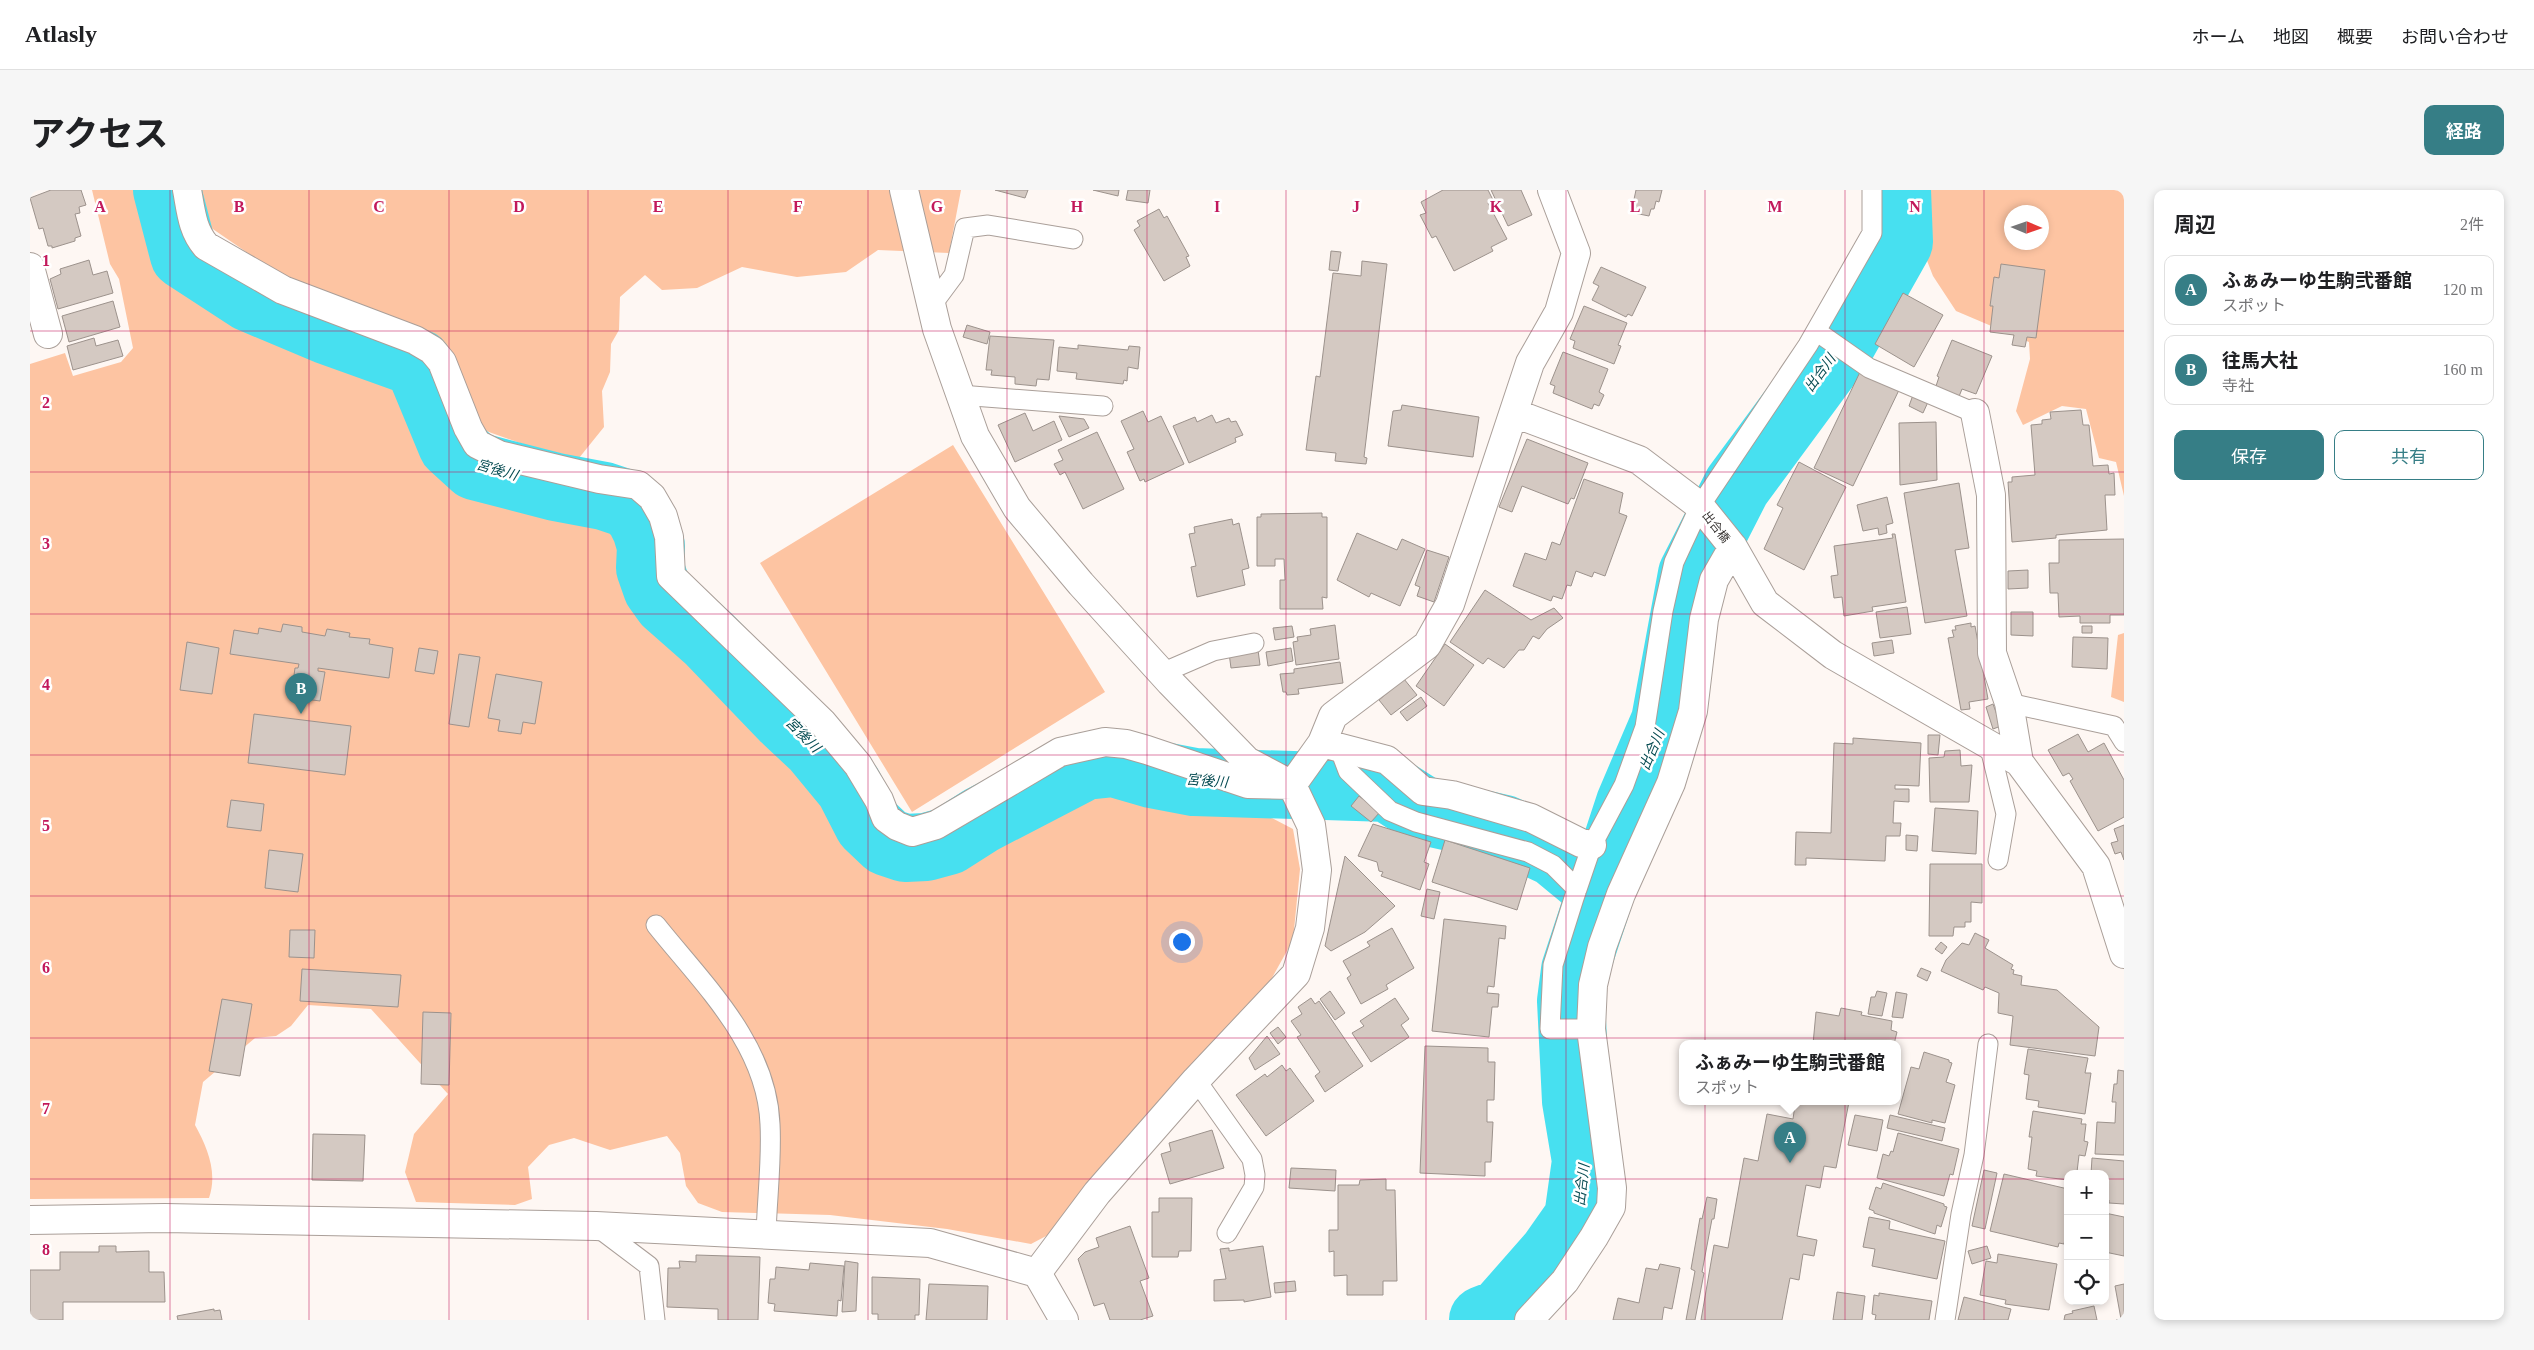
<!DOCTYPE html>
<html lang="ja">
<meta charset="utf-8">
<style>
body{margin:0;font-family:"Times New Roman","Noto Sans JP",serif;background:#f6f6f6;color:#202124}
.controls{position:absolute;right:15px;bottom:15px;display:grid;overflow:hidden;border-radius:10px;box-shadow:0 2px 8px #0003}
.controls button{width:45px;height:45px;display:grid;place-items:center;padding:0;border:0;border-bottom:1px solid #e0e0e0;background:#fff;color:#202124;font:25px sans-serif}
.compass{position:absolute;left:1974px;top:15px;width:45px;height:45px;border-radius:50%;background:#fff;box-shadow:0 2px 8px #0003;rotate:92deg}
.you{position:absolute;left:1151px;top:751px;width:18px;height:18px;margin:-12px;border:4px solid #fff;border-radius:50%;background:#1a73e8;box-shadow:0 0 0 8px #1a73e833}
.badge{display:grid;place-items:center;width:32px;height:32px;border-radius:50%;background:#367e86;color:#fff;font-size:16px;font-weight:700}
.pin{position:absolute;translate:-50% -41px;filter:drop-shadow(0 1px 2px #0008)}
.pin::after{content:'';position:absolute;top:26px;width:18px;height:15px;background:inherit;clip-path:polygon(0 0,100% 0,50% 100%)}
.popup{position:absolute;left:1649px;top:850px;width:222px;height:65px;box-sizing:border-box;display:grid;place-content:center;border-radius:10px;background:#fff;filter:drop-shadow(0 1px 4px #0005);font-size:16px;white-space:nowrap;color:#757577}
.popup b{font-size:19px;color:#202124}
.popup::after{content:'';position:absolute;left:50%;top:100%;margin-left:-10px;border:10px solid transparent;border-top-color:#fff}
.list{margin:0;padding:0;list-style:none}
h2{display:flex;justify-content:space-between;align-items:center;height:65px;margin:0;padding:0 20px;font-size:21px}
h2 small{font-size:16px;font-weight:400;color:#757577}
.list li{display:grid;grid-template-columns:32px 1fr auto;gap:15px;align-items:center;box-sizing:border-box;height:70px;margin:0 10px 10px;padding:0 10px;border:1px solid #e0e0e0;border-radius:10px}
.list b{display:block;font-size:19px;white-space:nowrap}
.list p{margin:0;font-size:16px;white-space:nowrap;color:#757577}
.list em{font-size:16px;font-style:normal;color:#757577}
.actions{display:flex;gap:10px;padding:15px 20px}
.actions a{flex:1;padding:11px 0;border:1px solid #367e86;border-radius:10px;text-align:center;font-size:18px;color:#367e86}
.actions .main{background:#367e86;color:#fff}
.icon{flex:none;width:28px;height:28px;fill:none;stroke:currentColor;stroke-width:2;stroke-linecap:round;stroke-linejoin:round}
.map{position:relative;flex:none;width:2094px;height:1130px;overflow:hidden;border-radius:10px}
header{display:flex;align-items:center;gap:30px;box-sizing:border-box;height:70px;padding:0 25px;background:#fff;border-bottom:1px solid #e0e0e0}
header strong{font-size:24px}
nav{display:flex;gap:28px;margin-inline-start:auto;font-size:18px}
.intro{display:flex;align-items:center;justify-content:space-between;box-sizing:border-box;height:120px;padding:0 30px}
h1{margin:0;font-size:35px}
.button{padding:12px 22px;border-radius:10px;background:#367e86;color:#fff;font-size:18px;font-weight:700}
main{display:flex;gap:30px;padding:0 30px}
aside{flex:1;background:#fff;border-radius:10px;box-shadow:0 2px 8px #0003}
.map>svg:first-child{display:block}
</style>
<header>
<strong>Atlasly</strong>
<nav><a>ホーム</a><a>地図</a><a>概要</a><a>お問い合わせ</a></nav>
</header>
<div class="intro"><h1>アクセス</h1><a class="button">経路</a></div>
<main>
<div class="map">
<svg width="2094" height="1130" viewBox="0 0 2094 1130">
<rect width="100%" height="100%" fill="#fef7f3"/>
<path fill="#fdc4a2" fill-rule="evenodd" d="M62,0H129L134,31L148,70L213,112L370,173L386,183L410,246L429,276L487,297L567,311L599,322L610,336L611,380L625,410L743,521L806,590L835,648L874,670L912,661L1055,584L1097,583L1139,600L1178,602L1211,612L1263,639L1270,679L1263,750L1238,795L1083,964L1018,1045L1001,1054L917,1039L800,1025L692,1022L668,1013L656,996L650,963L637,946L580,960L544,948L519,955L498,977L502,1009L485,1015L386,1012L375,982L384,944L418,904L341,819L278,815L261,836L246,846L225,848L173,892L165,935C177,957 188,982 179,1008L0,1009V174L35,163L43,186L91,172L103,158L89,89L80,74Z
M169,0H931L919,63L848,60L816,82L767,87L712,77L667,98L632,100L615,85L590,107L589,140L581,154L580,182L572,201L574,237L549,268L496,255L456,241L443,218L429,177L404,144L329,117L241,79L177,35Z
M1891,0H2094V306L2086,272L2069,268L2056,219L2032,216L1993,235L1986,221L2000,169L1999,152L1926,121L1903,86L1889,50ZM1982,22H2012V52H1982Z
M923,255L1075,502L882,622L730,373Z
M2094,443V512L2081,507L2088,445Z"/>
<g fill="none" stroke-linecap="round" stroke-linejoin="round">
<path stroke="#47e0f0" stroke-width="68" d="M137,0L154,65L220,108L296,140L388,173L422,255L445,276L526,297L574,306L598,314L609,325L616,339L621,356L620,378L627,398L637,412L679,449L754,527L786,557L819,597L838,634L857,652L875,658L896,657L918,651L951,630L1055,576L1084,573L1122,584L1164,592L1358,598L1394,621L1474,639L1525,663L1571,701
M1453,1130L1471,1123L1522,1065L1548,1028L1556,971L1546,911L1541,811L1545,780L1600,613L1635,531L1662,384L1707,296L1811,155L1869,52L1867,0"/>
</g>
<path fill="#d4c9c2" stroke="#9c928c" d="M21,0H51L56,15L49,17L50,23L45,24L51,46L45,48V51L22,58V56H18L13,38L9,39L0,8Z
M965,0H998L995,8Z
M1063,0H1089L1088,6Z
M1098,0H1120L1118,13L1096,10Z
M1413,0H1458L1463,10L1458,13L1477,49L1461,57L1463,61L1424,81L1406,46L1402,48L1390,25L1396,23L1391,12Z
M1461,0H1491L1502,25L1478,36Z
M1606,0H1632L1629,12L1626,11L1624,19H1621L1619,26L1604,23L1606,15L1603,14Z
M1129,19L1134,28L1137,26L1159,66L1156,67L1160,76L1134,91L1104,40L1110,36L1107,31Z
M1301,61L1311,62L1308,81L1299,80Z
M59,70L63,85L77,81L83,103L28,119L20,89L31,84L30,79Z
M1332,71L1357,74L1334,267L1337,268L1336,274L1305,271L1306,263L1276,260L1286,186L1290,187L1303,83L1331,86Z
M1971,74L2015,80L2006,148L1997,147L1995,157L1982,155L1984,145L1960,142L1963,116H1960L1964,87L1969,88Z
M1571,77L1616,97L1602,126L1598,124L1596,127L1562,110L1569,96L1563,93Z
M1873,103L1913,125L1884,177L1845,154Z
M83,111L90,137L39,152L32,126Z
M1554,116L1597,133L1588,155L1591,156L1584,174L1543,158L1545,151L1540,149Z
M937,135L960,142L957,154L933,147Z
M960,146L1024,150L1019,190L1007,189L1006,196L985,194V187L961,185L962,180H956Z
M64,148L66,156L88,150L93,166L43,180L37,156Z
M1922,150L1962,166L1946,204L1932,199L1928,209L1905,199L1909,187L1907,186Z
M1048,155L1098,160L1099,156L1110,157L1108,179L1098,177L1097,191L1094,190L1093,194L1046,189L1047,183L1027,181L1029,157L1048,159Z
M1533,162L1578,179L1569,202L1574,205L1569,216L1564,214L1562,219L1523,203L1525,196L1520,194Z
M1830,182L1869,200L1823,296L1784,278Z
M1883,205L1898,212L1893,223L1879,216Z
M1372,215L1449,227L1443,267L1358,256L1363,221L1371,220Z
M2051,220L2053,235H2059L2063,276L2078,275L2079,284L2084,283L2085,305H2075L2077,340L2026,345V348L1982,352L1978,292H1982V287L2005,285L2001,235L2012,234V230L2021,229L2020,222Z
M1113,221L1118,232L1131,226L1154,274L1115,292L1114,289L1110,291L1097,262L1104,259L1091,231Z
M995,223L1003,241L1024,231L1032,250L985,272L968,235Z
M1182,225L1186,233L1199,228L1201,232L1206,231L1213,245L1205,248L1206,252L1159,273L1143,236L1165,227L1167,232Z
M1029,226L1054,229L1059,238L1039,247Z
M1906,232L1907,290L1870,295L1869,233Z
M1067,242L1094,299L1053,319L1035,282L1030,285L1024,274L1033,270L1028,260Z
M1497,249L1558,273L1544,309L1541,308L1538,314L1492,296L1482,322L1469,317Z
M1769,272L1816,297L1774,380L1734,359L1753,318L1747,315Z
M1554,289L1593,303L1589,323L1597,326L1575,386L1564,382L1562,387L1546,381L1541,396L1537,395L1532,409L1523,406L1521,411L1483,396L1495,363L1516,370L1522,352L1530,355Z
M1929,293L1939,358L1925,360L1937,426L1895,433L1874,303Z
M1857,307L1863,333L1856,335L1857,343L1849,345L1848,338L1833,341L1827,315Z
M1292,323V327H1297V408L1292,407L1293,419H1250V390H1255L1254,369H1245V376H1227V327H1231V324Z
M1202,329L1203,335L1209,333L1219,378L1212,380L1215,395L1167,407L1161,377L1166,376L1159,344L1165,343L1164,337Z
M1327,343L1367,360L1372,349L1395,359L1370,416L1341,403L1339,407L1307,390Z
M1862,344H1865L1876,412L1842,417L1843,421L1814,426L1812,407L1804,408L1801,386L1808,385L1804,356L1863,348Z
M2094,349V425H2080V433H2050V426L2029,427L2028,403H2020L2019,373H2029V350Z
M1397,360L1419,367L1404,412L1387,406L1390,397L1385,395Z
M1998,380V398L1978,399V381Z
M1455,400L1501,430L1524,418L1533,428L1517,439L1509,449L1503,446L1494,460H1489L1474,478L1458,468L1453,474L1420,452Z
M1877,417L1881,444L1850,448L1846,422Z
M1981,422H2003V446L1981,445Z
M1941,433V437L1945,436L1958,509L1939,512L1940,519L1931,520L1918,448L1924,447L1922,440H1926L1925,436Z
M253,434L272,437V442L295,446L297,439L320,443L319,447L340,449L339,454L363,458L359,488L288,478V481L295,482L290,511L261,507L265,478H268L269,474L200,464L204,440L228,444L229,438L251,442Z
M1305,435L1309,469L1266,475L1263,452L1268,451L1267,447L1281,445L1280,439Z
M1262,436L1264,447L1245,450L1243,438Z
M2052,436H2062V443H2052Z
M2043,447L2078,448L2077,479L2042,477Z
M1862,450L1864,463L1844,466L1842,453Z
M157,452L189,458L182,504L150,500Z
M1415,454L1444,475L1414,516L1386,496Z
M389,458L408,461L404,484L385,481Z
M1261,458L1263,471L1238,476L1236,462Z
M1228,460L1230,475L1201,478L1199,463Z
M429,464L450,467L439,537L419,534Z
M1310,472L1313,493L1268,499L1269,504L1257,505L1256,502H1253L1250,484L1264,483V479Z
M466,484L512,492L505,534L493,532L491,544L468,541L470,530L458,528Z
M1374,489L1387,505L1361,525L1349,510Z
M1391,507L1397,516L1377,531L1370,522Z
M1963,514L1971,536L1963,539L1956,517Z
M224,524L321,536L315,585L218,573Z
M2048,544L2058,562L2074,553L2094,590V627L2068,641L2040,591L2043,589L2039,583L2033,586L2018,560Z
M1898,545H1910L1908,565L1898,564Z
M1823,548L1891,553L1889,596L1865,595V599H1879V612L1864,611L1863,633H1871L1870,646H1856L1855,671L1776,668V675H1765L1766,642L1801,643L1804,553L1823,554Z
M1930,560L1931,576L1942,575L1939,612H1900L1899,568L1914,567L1915,561Z
M1329,606L1350,622L1341,632L1321,616Z
M201,610L234,614L231,641L197,637Z
M1905,618L1948,621L1946,664L1902,661Z
M1343,634L1401,652L1394,672L1399,674L1390,700L1351,686L1353,682L1349,681L1347,672L1328,666Z
M2094,635V670L2091,662L2085,664L2081,653L2088,651L2084,639Z
M1876,645L1888,646L1887,661L1876,660Z
M1415,650L1500,678L1487,720L1402,692Z
M239,660L273,664L268,702L235,698Z
M1315,666L1365,716L1335,742L1301,761L1295,756Z
M1900,674H1952V713L1941,712V732H1935V737H1924L1923,746H1899Z
M1397,699L1410,702L1404,729L1391,726Z
M1414,729L1476,736L1475,749L1469,748L1464,797L1458,796L1457,803L1469,804L1468,817H1462L1459,847L1402,841Z
M1362,738L1384,778L1356,795L1358,799L1331,814L1317,788L1321,785L1313,771L1340,756L1337,752Z
M260,740H285L284,768L259,767Z
M1945,743L1959,750L1955,758L1983,775L1981,779L1984,780L1983,784L1992,786L1991,795L2027,800L2069,837L2065,866L1980,855L1983,826L1968,823L1969,803L1955,797L1953,800L1911,781L1916,770L1932,753L1939,755Z
M1911,752L1917,757L1912,764L1905,759Z
M1891,778L1901,782L1897,791L1887,786Z
M272,779L371,785L368,817L270,811Z
M1300,801L1315,823L1305,830L1290,809Z
M1847,801L1857,803L1852,826L1838,824L1841,807H1845Z
M1866,802L1877,804L1873,828L1862,827Z
M1281,808L1285,814L1289,811L1333,876L1295,902L1285,886L1290,882L1267,847L1271,845L1261,831L1272,824L1268,817Z
M1365,808L1379,829L1371,835L1379,847L1341,872L1322,843L1334,836L1330,831Z
M192,809L222,814L210,886L179,881Z
M1811,818L1832,822L1831,825L1862,831L1861,840L1867,842L1864,854H1783L1786,822L1809,826Z
M393,822L421,823L419,895L391,894Z
M1248,837L1256,847L1248,854L1240,843Z
M1237,846L1250,864L1225,880L1219,868Z
M1395,856L1458,858V872H1465L1464,910H1457V932H1463L1461,972H1455V986L1390,983Z
M1998,859L2058,868L2055,883H2061L2055,924L2008,917L2009,911L1996,909L1999,885L1994,884Z
M1894,862L1919,870V872L1922,873L1916,892L1925,895L1915,933L1902,930V933L1868,924L1881,877L1889,879Z
M1252,875L1256,881L1260,878L1284,911L1236,946L1206,905L1235,884L1237,887Z
M2088,880L2094,881V965L2065,964L2067,932L2085,933L2086,912H2082L2084,894H2087Z
M1761,912H1819L1806,978L1794,976L1790,998L1776,995L1767,1046L1787,1050L1784,1066L1773,1064L1769,1090L1760,1088L1752,1130H1671L1684,1055L1698,1058L1714,968L1728,971L1737,924L1763,929L1765,915Z
M2003,921L2052,929L2051,934H2056L2054,951L2058,952L2055,966L2049,965L2047,982L2051,984H2038V990L2006,986L2007,981L1998,979L2002,947H1999Z
M1825,925L1853,930L1847,961L1818,955Z
M1860,925L1915,938L1912,951L1857,938Z
M1182,940L1194,978L1140,994L1131,964L1141,961L1139,953Z
M1868,943L1929,959L1923,985L1920,984L1914,1006L1847,988L1853,964L1859,966L1861,961L1863,962Z
M283,944L335,945L333,991L282,990Z
M2062,968L2094,971V1014L2079,1013V1010H2075V984H2061Z
M1261,978L1306,980L1305,1001L1259,998Z
M1954,980L1967,983L1955,1039L1942,1036Z
M1974,984L2038,999V1036L2034,1054L2029,1053L2028,1057L1960,1041Z
M1356,989V1000H1365L1367,1091H1353V1105H1317V1085L1304,1086V1061L1299,1062V1040H1308V995H1329L1330,990Z
M1853,993L1914,1014V1016L1917,1017L1911,1037L1907,1035L1905,1044L1844,1023V1021L1839,1019L1846,997L1851,999Z
M1677,1007L1687,1009L1684,1029H1682L1672,1082L1674,1083L1665,1130H1656L1665,1081L1661,1079L1670,1028L1672,1029Z
M1129,1008H1162L1161,1061H1149L1148,1067H1122V1022H1129Z
M2075,1023L2094,1027V1066L2075,1062Z
M1839,1027L1860,1031L1859,1039L1915,1051L1907,1089L1842,1076L1845,1059L1833,1057Z
M1100,1036L1119,1088L1110,1091L1123,1126L1110,1130H1080L1074,1113L1064,1116L1048,1069L1055,1062L1069,1057L1066,1048Z
M69,1056H86V1062L119,1061V1082H134L135,1112H33V1130H0V1080H30V1062H69Z
M1233,1056L1241,1107L1214,1112V1110L1184,1111V1090L1196,1089L1190,1059L1199,1058V1061Z
M1957,1056L1961,1068L1942,1074L1938,1061Z
M1968,1064L2027,1074L2019,1120L1975,1114L1976,1110L1950,1105L1956,1071L1967,1073Z
M666,1065L730,1067L728,1130H688V1119L637,1117L638,1078H650L649,1071L666,1072Z
M815,1071L828,1073L826,1121L812,1122Z
M780,1073L814,1076L811,1111L808,1110L807,1126L744,1121L745,1114L738,1113L740,1089H745L746,1077L779,1080Z
M1630,1074L1650,1078L1642,1119L1634,1117L1632,1130H1583L1588,1108L1609,1113L1616,1078L1628,1080Z
M842,1087L890,1089L889,1125H885V1130H848V1124H842Z
M1265,1091L1266,1101L1245,1103L1244,1093Z
M899,1094L958,1096L957,1130H896Z
M2094,1094V1130H2086L2091,1129L2085,1096Z
M1807,1102L1835,1106L1832,1130H1803Z
M1849,1103L1902,1111L1899,1130H1845L1846,1125L1842,1124L1844,1105L1849,1106Z
M1934,1107L1981,1119L1978,1130H1928Z
M2064,1116L2067,1130H2034L2035,1125L2043,1123L2042,1121Z
M184,1119V1121L190,1120L192,1130H148L147,1126Z"/>
<g fill="none" stroke-linecap="round" stroke-linejoin="round">
<defs>
<path id="lane" d="M901,116L924,85L935,38L958,35L1043,49
M1786,141L1839,178L1945,223
M930,205L1073,216
M1132,483L1183,461L1224,453
M1979,513L2084,536L2094,552
M1959,554L1976,624L1968,670
M1309,557L1318,581L1360,621L1386,632L1498,662L1523,675L1547,699
M626,735C673,794 737,854 740,934C742,970 737,1008 736,1045
M1561,839H1520L1523,775L1544,708L1562,655L1594,595L1615,537L1633,421L1644,372L1670,316L1778,155L1842,43V0
M1166,890L1222,969L1225,985L1224,997L1197,1043
M566,1036L619,1076L625,1130
M1915,1130L1931,1024L1944,965L1958,854"/>
<path id="street" d="M157,0C161,21 162,40 176,56L253,100L385,150L402,160L412,172L438,238L447,254L469,265L569,289L608,295L622,307L633,326L639,347L641,386L792,532L828,575L849,610L856,628L867,636L882,642L906,635L1030,562L1075,552L1096,554L1117,560L1218,594L1262,595
M874,0L907,139L945,246L987,318L1051,394L1140,492L1217,571L1262,595L1281,635L1287,680L1280,738L1266,784L1166,890L1067,1003L1007,1083
M0,77L18,144
M1484,223L1609,270L1670,316L1703,357L1735,413L1803,465L1989,572L2066,676L2094,764
M1945,223L1961,305L1962,463L1979,513L1989,572
M1292,553L1357,570L1393,601L1422,605L1501,628L1551,653L1562,655
M1262,595L1292,553L1303,526L1397,455L1420,414L1500,173L1529,122L1546,63L1522,0
M1499,1130L1535,1091L1564,1047L1581,1017L1582,998L1561,839L1563,795L1572,757L1591,704L1641,593L1663,521L1674,429L1684,390L1703,357"/>
<path id="secondary" d="M0,1030L135,1028L566,1036L900,1053L1007,1083L1034,1130"/>
</defs>
<use href="#lane" stroke="#aa9f99" stroke-width="21"/>
<use href="#street" stroke="#aa9f99" stroke-width="30"/>
<use href="#secondary" stroke="#aa9f99" stroke-width="30"/>
<use href="#lane" stroke="#fff" stroke-width="19"/>
<use href="#street" stroke="#fff" stroke-width="28"/>
<use href="#secondary" stroke="#fff" stroke-width="28"/>
</g>
<path fill="none" stroke="#c2185b" stroke-width="1" stroke-opacity="0.55" d="M140,0V1130M279,0V1130M419,0V1130M558,0V1130M698,0V1130M838,0V1130M977,0V1130M1117,0V1130M1256,0V1130M1396,0V1130M1536,0V1130M1675,0V1130M1815,0V1130M1954,0V1130M0,141H2094M0,282H2094M0,424H2094M0,565H2094M0,706H2094M0,848H2094M0,989H2038M2075,989H2094"/>
<g text-anchor="middle" dominant-baseline="central" stroke-width="5" stroke-linejoin="round" paint-order="stroke">
<g font-size="12" fill="#373331" stroke="#fff">
<text transform="translate(1686 337) rotate(52)">出合橋</text>
</g>
<g font-size="14" font-style="italic" fill="#054a51" stroke="#fff">
<text transform="translate(1790 183) rotate(-54)">出合川</text>
<text transform="translate(467 280) rotate(17)">宮後川</text>
<text transform="translate(773 545) rotate(45)">宮後川</text>
<text transform="translate(1622 560) rotate(-67)">出合川</text>
<text transform="translate(1177 591) rotate(5)">宮後川</text>
<text transform="translate(1552 995) rotate(-83)">出合川</text>
</g>
</g>
<g font-size="16" text-anchor="middle" font-weight="bold" fill="#c2185b" stroke="#fff" stroke-width="5" stroke-linejoin="round" paint-order="stroke">
<text x="70" y="22">A</text>
<text x="209" y="22">B</text>
<text x="349" y="22">C</text>
<text x="489" y="22">D</text>
<text x="628" y="22">E</text>
<text x="768" y="22">F</text>
<text x="907" y="22">G</text>
<text x="1047" y="22">H</text>
<text x="1187" y="22">I</text>
<text x="1326" y="22">J</text>
<text x="1466" y="22">K</text>
<text x="1605" y="22">L</text>
<text x="1745" y="22">M</text>
<text x="1885" y="22">N</text>
<text x="16" y="76">1</text>
<text x="16" y="218">2</text>
<text x="16" y="359">3</text>
<text x="16" y="500">4</text>
<text x="16" y="641">5</text>
<text x="16" y="783">6</text>
<text x="16" y="924">7</text>
<text x="16" y="1065">8</text>
</g>
</svg>
<div class="controls">
<button>+</button>
<button>−</button>
<button><svg class="icon" aria-label="locate" viewBox="0 0 24 24"><circle cx="12" cy="12" r="6"/><path d="M12 2v4M12 18v4M2 12h4M18 12h4"/></svg></button>
</div>
<svg class="compass" viewBox="-18 -18 36 36"><path d="M0-13l5 13h-10z" fill="#e53935"/><path d="M0 13l5-13h-10z" fill="#757577"/></svg>
<div class="you"></div>
<div class="pin badge" style="left:1760px;top:973px">A</div>
<div class="popup"><b>ふぁみーゆ生駒弐番館</b>スポット</div>
<div class="pin badge" style="left:271px;top:524px">B</div>
</div>
<aside>
<h2>周辺<small>2件</small></h2>
<ul class="list">
<li><span class="badge">A</span><div><b>ふぁみーゆ生駒弐番館</b><p>スポット</p></div><em>120 m</em></li>
<li><span class="badge">B</span><div><b>往馬大社</b><p>寺社</p></div><em>160 m</em></li>
</ul>
<div class="actions"><a class="main">保存</a><a>共有</a></div>
</aside>
</main>
